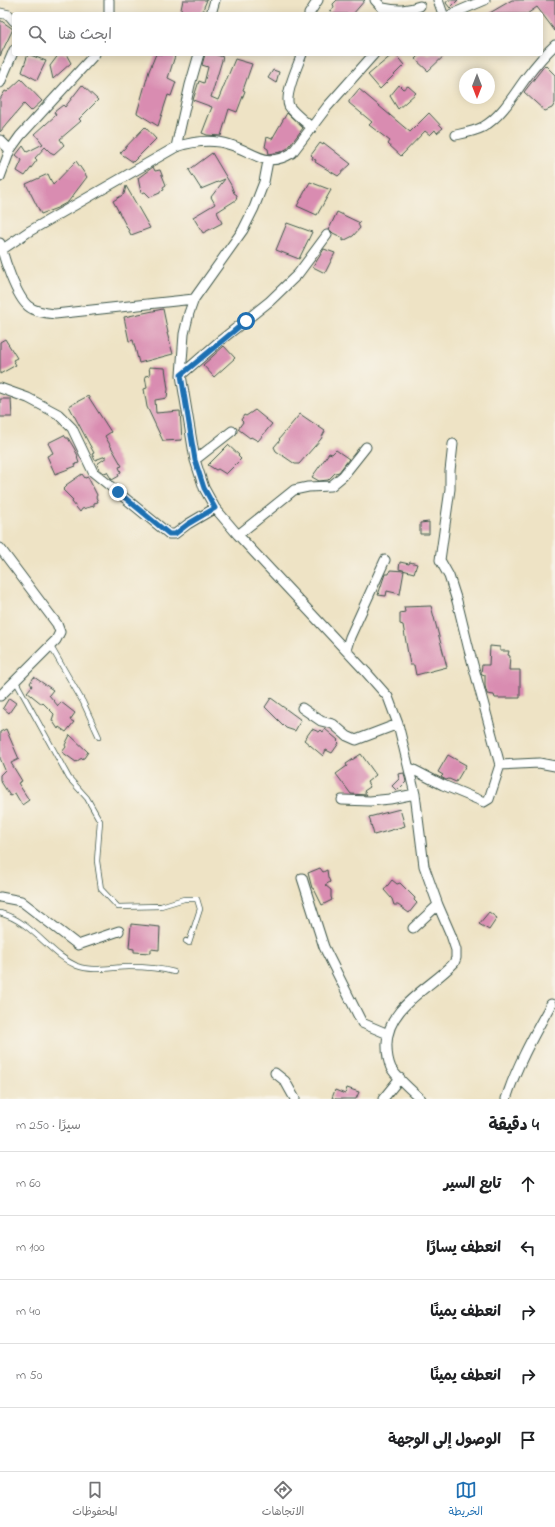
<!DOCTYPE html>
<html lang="ar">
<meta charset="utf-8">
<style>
body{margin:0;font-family:"Indie Flower","Playpen Sans Arabic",sans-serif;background:#f2f2f2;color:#202124;direction:rtl}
.compass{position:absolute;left:459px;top:68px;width:36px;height:36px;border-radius:50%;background:#fff;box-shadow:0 2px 10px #0003;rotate:180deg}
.stop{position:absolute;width:12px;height:12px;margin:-9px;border:3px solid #1f6fb2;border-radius:50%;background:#fff}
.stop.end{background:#1f6fb2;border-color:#fff;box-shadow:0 1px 4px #0008}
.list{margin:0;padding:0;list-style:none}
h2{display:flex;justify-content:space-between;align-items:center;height:52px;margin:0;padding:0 16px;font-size:17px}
h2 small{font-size:13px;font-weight:400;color:#757577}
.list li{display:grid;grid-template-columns:26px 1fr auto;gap:12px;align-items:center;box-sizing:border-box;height:64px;padding:0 16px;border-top:1px solid #e0e0e0}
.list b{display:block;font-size:15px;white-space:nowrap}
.list em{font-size:13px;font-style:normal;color:#757577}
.icon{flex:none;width:22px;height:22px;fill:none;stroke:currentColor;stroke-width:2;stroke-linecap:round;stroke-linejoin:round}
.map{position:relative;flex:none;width:555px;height:1099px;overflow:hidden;direction:ltr}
.search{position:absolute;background:#fff;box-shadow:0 2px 10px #0003;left:12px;right:12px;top:12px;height:44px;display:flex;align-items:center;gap:10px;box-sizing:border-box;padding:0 14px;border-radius:4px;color:#757577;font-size:15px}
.sheet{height:372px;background:#fff}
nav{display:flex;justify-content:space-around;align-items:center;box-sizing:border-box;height:56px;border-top:1px solid #e0e0e0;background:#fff;font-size:11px;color:#757577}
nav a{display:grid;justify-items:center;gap:2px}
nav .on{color:#1f6fb2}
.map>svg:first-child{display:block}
</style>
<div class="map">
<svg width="555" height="1099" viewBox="0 0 555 1099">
<rect width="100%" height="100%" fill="#f7f3e8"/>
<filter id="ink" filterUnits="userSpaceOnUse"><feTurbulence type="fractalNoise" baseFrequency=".025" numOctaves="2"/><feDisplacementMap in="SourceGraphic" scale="8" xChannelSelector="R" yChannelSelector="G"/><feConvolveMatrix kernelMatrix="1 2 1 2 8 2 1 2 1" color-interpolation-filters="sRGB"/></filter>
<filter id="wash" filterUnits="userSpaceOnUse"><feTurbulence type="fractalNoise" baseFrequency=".012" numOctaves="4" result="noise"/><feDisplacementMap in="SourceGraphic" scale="16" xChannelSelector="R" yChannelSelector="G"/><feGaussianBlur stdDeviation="0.9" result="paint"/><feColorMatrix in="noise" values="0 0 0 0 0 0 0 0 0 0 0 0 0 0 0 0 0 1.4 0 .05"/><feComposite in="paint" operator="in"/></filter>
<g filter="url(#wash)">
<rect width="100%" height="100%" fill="#eee3c5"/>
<g id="blocks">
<path fill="#d98cb1" d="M183,0H207L201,14H180Z
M337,0H365L353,14H329L334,7L333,4Z
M448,0H458L450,8L446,3Z
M512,0H555V31L537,7L527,14H488Z
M0,20L13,29L0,56Z
M28,54L46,61L37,80L22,72Z
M59,54H66L71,63L53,79L50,66Z
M156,54H170L175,56L168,78L176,82L171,96L168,95L158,126L137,113L149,71Z
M205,54H214L223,57L211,97L218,100L235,59L252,64L243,90L245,91L237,112L229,109L221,136L207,135L202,133L212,107L193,100L199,81L204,83L208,67L202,65Z
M393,54H395L404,65L380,89L368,75Z
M420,54H446L428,71L415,59Z
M545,65L555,75V103L552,108L545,111L524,92Z
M273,70L279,72L276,83L268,78Z
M21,79L42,101L31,111L24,104L0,132V99L5,91L7,92Z
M82,85L98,100L79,119L81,121L60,139L64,145L54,154L50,152L45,147L35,158L37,160L25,176L17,171L22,160L16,155L23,146L27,152L43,144L35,134L56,115L54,112L63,105L65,107Z
M399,85L403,89L408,86L416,93L398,109L390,96Z
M359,89L410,132L429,113L443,128L437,133L435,130L430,135L425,131L401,156L388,144L390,141L369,125L372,122L349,103V101Z
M287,113L303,128L288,148L281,152L269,154L268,149L265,147L267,137L272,139Z
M145,127L156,139L133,162L120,153Z
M320,143L323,145L324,143L351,164L338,176L315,162L316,160L312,159L313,157L311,155Z
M212,153L231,185L234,193L237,195L236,200L217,212L222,223L203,233L193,217L215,204L211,197L225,179L201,189L189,170Z
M76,161L87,177L68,202L57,208L41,214L26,184L48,174L53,185Z
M153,167L155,171L160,170L166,185L163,187L164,190L160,191V193L150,197L145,192L141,193L138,178Z
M310,182L331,190L317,215L297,206Z
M126,186L150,228L131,235L113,201L124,194Z
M337,212L360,223L358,224L360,228L353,236L343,241V238L333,233L329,229Z
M287,223L312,232L299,259L276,250Z
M324,249L335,253L325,273L313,267Z
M163,309L168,333H167L173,354L139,363L133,340L129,341L124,317Z
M5,339L17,358L13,360L16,365L0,374V342Z
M224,346L235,358L214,377L203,365Z
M149,367L165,368L168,389L167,398L155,400L156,413L180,411L182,440L163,441L147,407L144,389L147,388L145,376L150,375Z
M88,396L111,432L105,436L122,466L119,467L121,472L118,474L119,476L112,480L107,472L104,473L99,469L97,464L107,457L106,456L95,460L92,454L94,453L69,406Z
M0,399H11L12,417H0Z
M255,410L272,424L258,441L251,437L250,438L238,429L243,422L241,420L244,415L246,416Z
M300,414L325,431L321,439L299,464H295L276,451L274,447L280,440L279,439Z
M64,435L66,438H68L74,448L78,456L77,457L79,463L75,464L76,466L55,474L47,456L53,453L48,443Z
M228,445L239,455L238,456L241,459L226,474L218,469L216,470L208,465Z
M336,450L349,459L339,472L335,473L328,480L319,481L312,477L329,453L332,454Z
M82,474L85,478L88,477L97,495L96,497L98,502L94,503V506L82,509L80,512L72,502L73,500L63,490L67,486L66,485Z
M429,522V534H420V523Z
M400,562L409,564L410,562L417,564L414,573L399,569Z
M390,570L404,571L400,594L387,591L386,596L378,595L385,574H389Z
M431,606L447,667L416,675L414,665H410L403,625L400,624V613L405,612L404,607Z
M490,646L500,647V651H509L508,655L510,656L509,670H520V698H495L494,695L487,694L485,686V675L482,674L481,673L482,665H489Z
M34,677L53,690L49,695L58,706L61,702L75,713L70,720L74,722L66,732L59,727L58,729L52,720L54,714L42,702V704L27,692L32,686L30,683Z
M9,698L16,703L9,713L3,708Z
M271,698L301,720L295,731L286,728L265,707Z
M6,729L19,759L11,763L22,781L18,783L29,800L22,805L15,793L10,796L0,780V775L5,770L0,758V732Z
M312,729L319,732L321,730L323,732L325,729L338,740L337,741L339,743L332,753L326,750L323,756L304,740Z
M70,735L88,752L84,758L80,759L76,762L62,752L66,747L65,745Z
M361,754L376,775L367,782L370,787L364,791L367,795L351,794L336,774L347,766L346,764Z
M448,755L466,765L456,782L449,779L446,780L441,777L443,775L438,772Z
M404,773L406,782L397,791L392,786L399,779L398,774Z
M400,809L405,826L374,835L369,817Z
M320,868L323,872L327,870L328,877L330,882L325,885L331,890V897L332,900L322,905L314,889L312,888L308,873Z
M392,880L397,884L400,883L415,898L414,900L417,903L409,913L398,905H394L392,899L384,890Z
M489,912L497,918L489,930L479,924Z
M131,924L160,927L159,950L151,949V953L134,952V949L129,948Z
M347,1088L359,1092L356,1099H336L332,1098L335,1090L345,1094Z"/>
</g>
</g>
<g filter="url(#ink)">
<use href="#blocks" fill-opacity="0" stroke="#3e564a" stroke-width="1"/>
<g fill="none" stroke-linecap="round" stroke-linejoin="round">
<defs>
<path id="service" d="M50,645L83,702L99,737
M15,680L69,778L87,798L100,821L97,861L101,889L118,907L161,906L184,899H197L200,909L189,943L186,941
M0,913C33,922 49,954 77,966C92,972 113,967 129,967C144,967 160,968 174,972"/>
<path id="minor" d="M375,0L386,12
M438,0L443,14
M383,8C397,11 407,11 420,6
M0,13L9,15L14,21
M109,14V0
M211,14L215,0
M309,14L318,0
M452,14L485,0
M302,54C298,65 284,95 289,106C294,114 305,121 312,128
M0,83L14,50
M456,135C465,133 475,131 483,127C502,116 514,94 526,78C535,66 544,55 555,45
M0,140L10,150
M176,147L190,85L199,54
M268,161L264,182L254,208L243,230L194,299L189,313L184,334L181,375L195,460L204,488L215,508L238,535L366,672L388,697L398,724L415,794L424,866L438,905L451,935L456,950V958L454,963C431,988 385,1007 387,1047C387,1054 388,1061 391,1068C397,1078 412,1091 421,1099
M0,177L10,150L20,136L95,54
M0,243C4,259 16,296 28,306C35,312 46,313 55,314L194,299
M0,251L28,232L176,147C194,141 214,139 231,145C256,153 266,169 292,153L327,107L374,54
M181,375L221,340L270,301L298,274L327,235
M0,388L28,398L58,414L72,428L93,472L169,534H175L188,524L215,508
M195,460L232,431
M238,535L294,490L308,487L331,486L343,476L366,447
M0,548L57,624L60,632L56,640L0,696
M346,650L350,637L385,560
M302,708L321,721L333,724L347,736L356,740L398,724
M500,765L539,763L555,766
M410,768L443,785L484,802L489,799L500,765L468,646L457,601L449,576L440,560L450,489V471L453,444
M342,800L370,801L390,799L415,794
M302,878L324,947L362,1023L388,1034
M0,897L21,901L78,945L119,931
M413,928L438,905
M275,1073L285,1081L295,1099
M383,1099L400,1078
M506,1099C517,1065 534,1035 551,1004"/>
</defs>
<use href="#service" stroke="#3e564a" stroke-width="6"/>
<use href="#minor" stroke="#3e564a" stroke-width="11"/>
<use href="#service" stroke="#fff" stroke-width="4.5"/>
<use href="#minor" stroke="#fff" stroke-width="9"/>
</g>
</g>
<g fill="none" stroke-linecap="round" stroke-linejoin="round" filter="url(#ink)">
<path stroke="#1f6fb2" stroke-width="5" d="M118,492L169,534H175L188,524L215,508L204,488L195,460L181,375L246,321"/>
</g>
</svg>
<svg class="compass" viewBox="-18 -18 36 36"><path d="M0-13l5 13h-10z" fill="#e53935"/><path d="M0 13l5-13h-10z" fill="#757577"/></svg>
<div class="stop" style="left:246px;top:321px"></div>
<div class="stop end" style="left:118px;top:492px"></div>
<div class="search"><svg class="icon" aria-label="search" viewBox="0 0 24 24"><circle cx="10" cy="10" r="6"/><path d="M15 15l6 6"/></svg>ابحث هنا</div>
</div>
<section class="sheet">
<h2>4 دقيقة<small>سيرًا · 250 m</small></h2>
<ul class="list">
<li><svg class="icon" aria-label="ahead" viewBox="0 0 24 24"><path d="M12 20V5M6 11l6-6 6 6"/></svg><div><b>تابع السير</b></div><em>60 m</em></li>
<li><svg class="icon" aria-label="left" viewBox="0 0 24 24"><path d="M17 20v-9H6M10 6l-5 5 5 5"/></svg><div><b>انعطف يسارًا</b></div><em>100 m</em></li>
<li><svg class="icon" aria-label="right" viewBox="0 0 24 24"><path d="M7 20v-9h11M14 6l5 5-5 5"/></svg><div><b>انعطف يمينًا</b></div><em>40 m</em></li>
<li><svg class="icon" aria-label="right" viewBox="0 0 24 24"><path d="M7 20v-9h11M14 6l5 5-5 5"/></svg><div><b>انعطف يمينًا</b></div><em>50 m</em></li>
<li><svg class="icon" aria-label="arrive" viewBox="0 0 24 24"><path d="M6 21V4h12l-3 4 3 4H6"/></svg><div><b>الوصول إلى الوجهة</b></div></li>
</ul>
</section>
<nav>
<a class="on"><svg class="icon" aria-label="map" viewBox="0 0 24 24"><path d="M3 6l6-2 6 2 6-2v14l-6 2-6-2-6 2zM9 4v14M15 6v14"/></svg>الخريطة</a>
<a><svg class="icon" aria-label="directions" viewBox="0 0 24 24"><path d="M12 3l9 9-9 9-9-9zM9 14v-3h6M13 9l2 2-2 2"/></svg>الاتجاهات</a>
<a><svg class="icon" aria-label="saved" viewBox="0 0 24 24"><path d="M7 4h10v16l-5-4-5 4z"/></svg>المحفوظات</a>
</nav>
